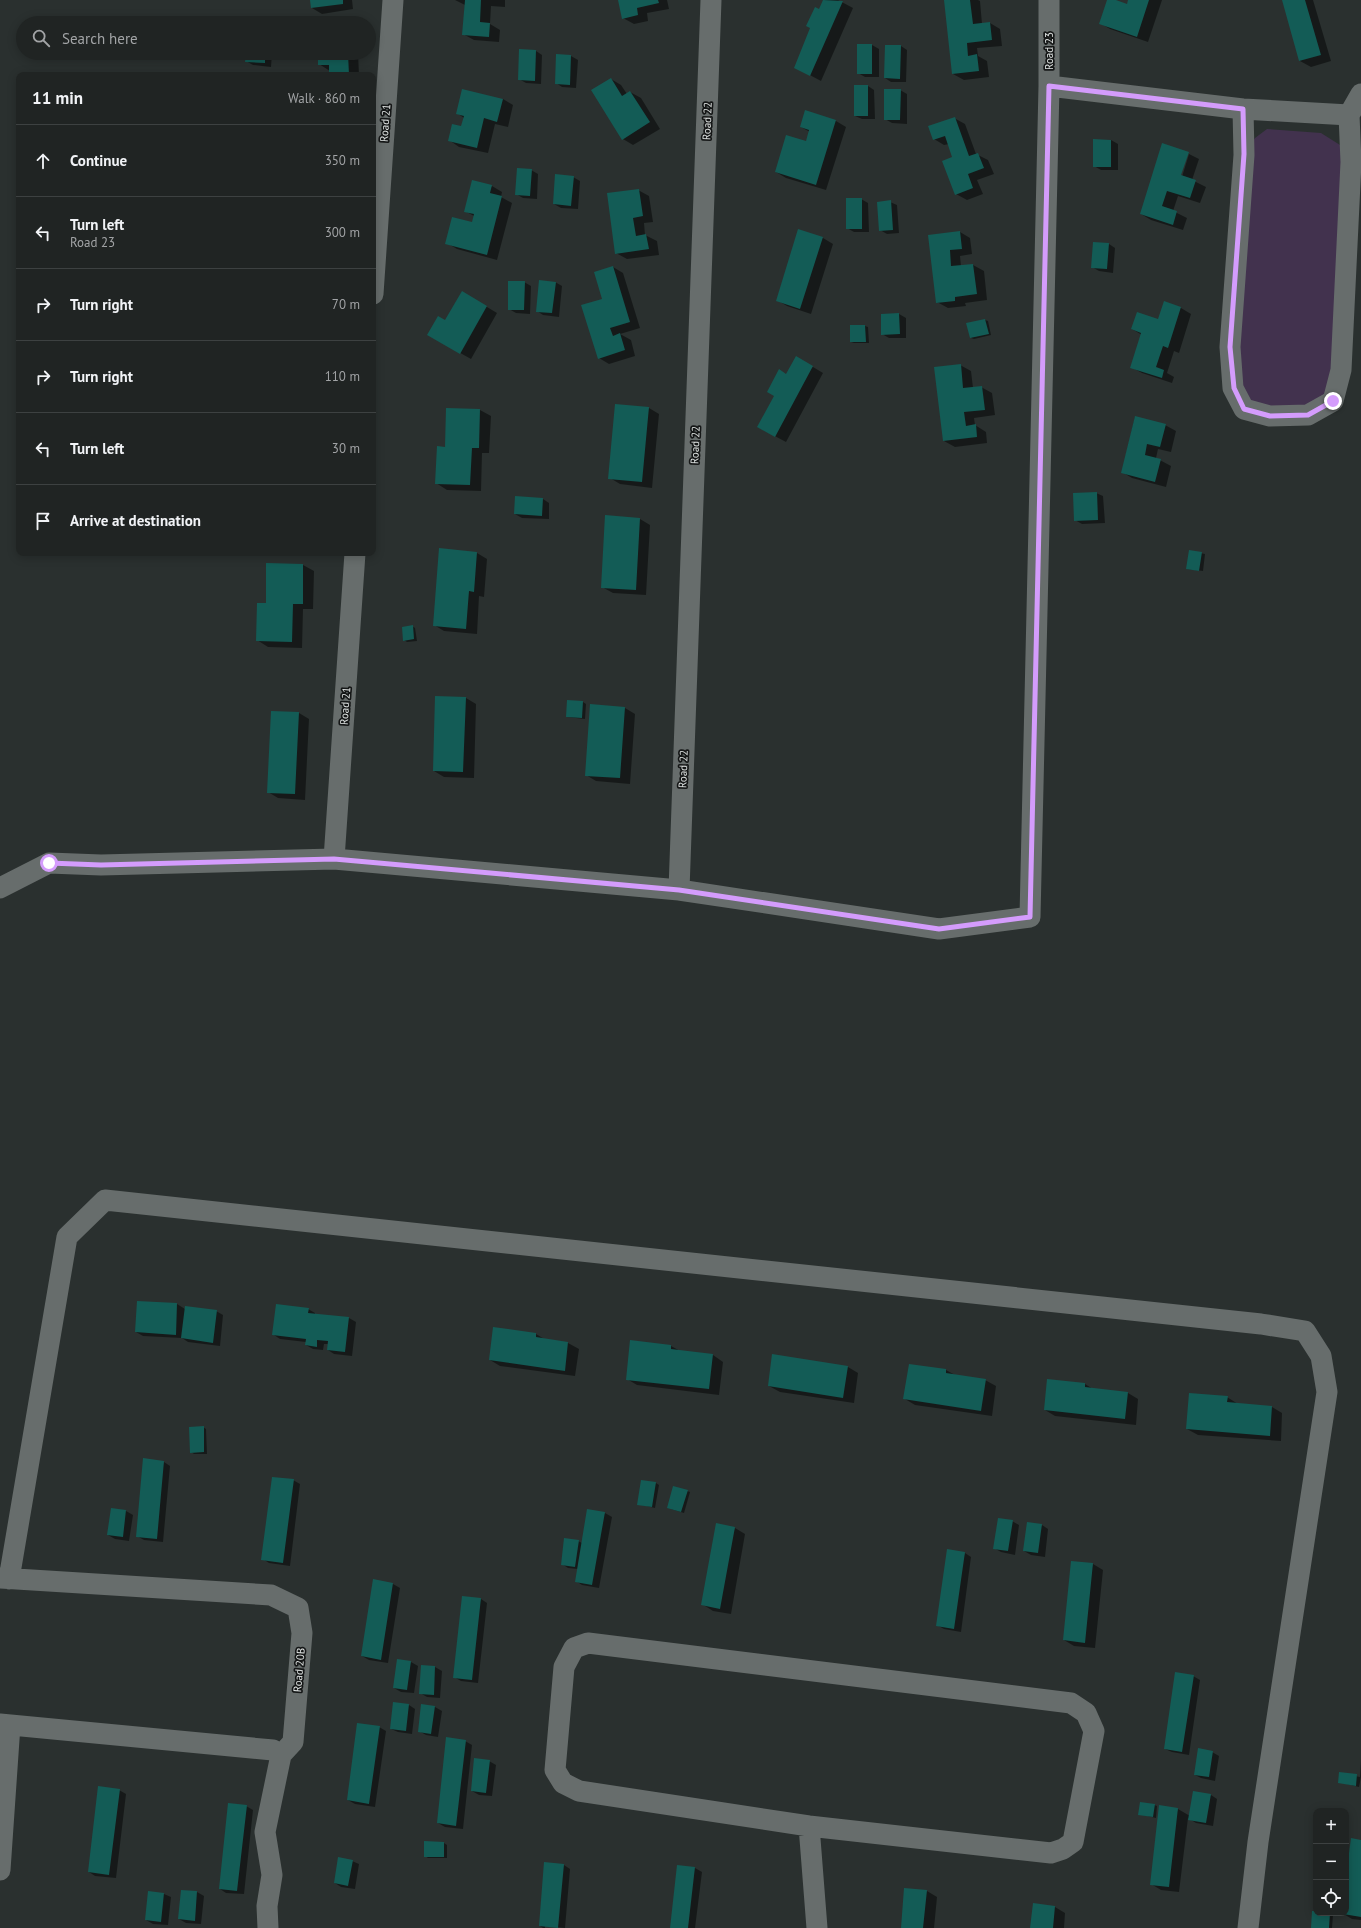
<!DOCTYPE html>
<meta charset="utf-8">
<style>
body{margin:0;font-family:"PT Sans",sans-serif;background:#282c2b;color:#f1f3f6}
.controls{position:absolute;right:12px;bottom:12px;display:grid;overflow:hidden;border-radius:8px;box-shadow:0 2px 10px #0003}
.controls button{width:36px;height:36px;display:grid;place-items:center;padding:0;border:0;border-bottom:1px solid #3d4141;background:#202423;color:#f1f3f6;font:20px sans-serif}
.stop{position:absolute;width:12px;height:12px;margin:-9px;border:3px solid #d49cfc;border-radius:50%;background:#fff}
.stop.end{background:#d49cfc;border-color:#fff;box-shadow:0 1px 4px #0008}
.list{margin:0;padding:0;list-style:none}
h2{display:flex;justify-content:space-between;align-items:center;height:52px;margin:0;padding:0 16px;font-size:17px}
h2 small{font-size:13px;font-weight:400;color:#a2a4a6}
.list li{display:grid;grid-template-columns:26px 1fr auto;gap:12px;align-items:center;box-sizing:border-box;height:72px;padding:0 16px;border-top:1px solid #3d4141}
.list b{display:block;font-size:15px;white-space:nowrap}
.list p{margin:0;font-size:13px;white-space:nowrap;color:#a2a4a6}
.list em{font-size:13px;font-style:normal;color:#a2a4a6}
.icon{flex:none;width:22px;height:22px;fill:none;stroke:currentColor;stroke-width:2;stroke-linecap:round;stroke-linejoin:round}
.map{position:relative;flex:none;width:1361px;height:1928px;overflow:hidden}
.search{position:absolute;background:#202423;box-shadow:0 2px 10px #0003;left:16px;top:16px;width:360px;height:44px;display:flex;align-items:center;gap:10px;box-sizing:border-box;padding:0 14px;border-radius:22px;color:#a2a4a6;font-size:15px}
.panel{position:absolute;background:#202423;box-shadow:0 2px 10px #0003;left:16px;top:72px;width:360px;height:484px;border-radius:8px}
.map>svg:first-child{display:block}
</style>
<div class="map">
<svg width="1361" height="1928" viewBox="0 0 1361 1928">
<rect width="100%" height="100%" fill="#2a302f"/>
<path fill="#42324e" d="M1267,129L1321,133L1340,145L1351,162L1333,401L1308,415L1244,409L1230,347L1244,155L1255,138Z"/>
<path fill="#0007" d="M311,0H352L353,9L322,14L312,8Z
M455,0H505V7L491,6L490,24L500,30L499,42L474,40L463,34L465,5Z
M619,0H667L669,9L647,13L648,21L634,24L623,18Z
M825,0H838L853,8L821,81L806,73L811,28Z
M945,0H978L980,1L982,24L990,23L1000,29L1002,46L977,48L978,56L987,61L989,77L964,80L953,74Z
M1108,0L1127,5L1129,0H1162L1148,42L1110,29L1100,23Z
M1283,0H1313L1331,61L1311,67L1300,61Z
M872,45L879,49V77H865L858,73Z
M901,46L907,50L906,82H891L885,78Z
M536,51L542,55L541,84L526,83L519,79Z
M247,53H272L271,67L253,65L246,61Z
M319,53H358L359,75H330V71L319,64Z
M571,56L578,60L576,88L562,87L556,83Z
M611,79L621,85L627,94L630,92L641,98L660,129L633,145L623,139Z
M868,86L874,90L875,119H862L855,116Z
M900,90L907,94V124L892,123L885,119Z
M503,99L513,105L508,127L495,124L488,153L459,147L449,140L462,128L464,118L457,113Z
M806,112L836,121L846,127L826,190L786,178L776,172L806,142L810,132L801,127Z
M954,118L965,124L976,154L988,160L994,174L977,180L983,194L967,200L956,194L954,157L949,144L944,145L934,139Z
M1094,140H1111L1118,144V170H1101L1094,166Z
M1163,144L1189,154H1187L1179,180H1181L1189,154L1199,159L1192,180L1206,187L1200,203L1178,196L1173,211L1187,218L1183,230L1151,220L1141,214Z
M531,170L538,174L537,199L523,198L516,194Z
M573,177L580,181L578,209L561,208L554,204Z
M492,186L502,192L501,197L512,203L497,260L457,249L447,243L473,223L474,216L465,211Z
M638,190L649,196L653,222L644,223L645,235L657,241L659,255L627,259L616,253Z
M861,199L868,203L869,232H854L847,228Z
M890,202L897,205L899,233L887,234L880,230Z
M799,230L823,238L833,244L811,314L787,306L777,300Z
M960,232L970,238L972,254L960,256L961,266L973,265L984,271L987,300L965,303L966,306L948,308L937,302L929,236Z
M1109,244L1115,248L1113,273L1099,271L1092,267Z
M613,267L623,273L640,328L620,334L631,340L635,356L609,364L599,358L603,299Z
M524,282L531,286L530,314L516,313L509,309Z
M555,282L562,286L559,317L543,315L537,311Z
M462,292L497,313L471,359L428,335L446,321Z
M1165,302L1181,308L1191,314L1179,353L1174,351L1167,373L1174,377L1172,383L1142,373L1131,367L1142,335L1132,329L1159,321Z
M899,314L906,318V338H889L882,334Z
M985,320L988,321L991,335L974,339L971,338Z
M865,326L868,327L869,343H854L851,342Z
M960,365L971,371L973,388L981,387L992,393L995,415L974,418L975,425L986,432L987,443L955,447L944,441Z
M813,367L823,373L786,442L758,427L787,375Z
M649,408L659,414L652,488L620,484L610,478Z
M447,409L480,410L491,416L489,453H482L481,491L447,490L436,483L446,448Z
M1135,417L1165,425L1176,431L1171,452L1158,449L1156,458L1171,466L1166,487L1132,478L1122,472Z
M1096,493L1103,496L1105,523L1082,524L1075,520Z
M543,499L549,503V519L522,518L515,514Z
M640,519L650,525L646,595L613,593L602,587Z
M1190,551L1205,554L1203,571L1187,569Z
M477,553L487,559L484,597L479,596L477,634L444,631L434,625Z
M267,564L303,565L314,571L313,609H303L302,648L268,647L257,640L267,604Z
M412,626L415,628L417,641L407,642L404,640Z
M466,698L476,704L474,778L444,777L434,771Z
M583,702L586,704L585,719L567,717Z
M625,708L635,714L630,784L596,781L586,775Z
M299,713L309,719L305,800L278,798L268,792Z
M177,1304L185,1309L216,1311L223,1315L220,1346L188,1342L182,1338L143,1336L136,1332Z
M308,1309L315,1313V1315L349,1318L356,1322L352,1356L334,1354L328,1350V1344H324L323,1350L313,1349L306,1345V1342L280,1339L274,1335Z
M494,1328L536,1334L546,1340L568,1343L579,1349L575,1376L500,1366L490,1360Z
M631,1341L671,1346L682,1352L713,1355L723,1362L719,1395L637,1385L627,1379Z
M848,1367L858,1373L854,1403L780,1392L769,1386Z
M946,1370L955,1375L985,1380L996,1386L992,1416L915,1405L905,1399Z
M1085,1384L1093,1389L1128,1393L1138,1399L1136,1425L1055,1416L1045,1410Z
M1227,1397L1238,1404L1272,1407L1282,1413L1281,1441L1198,1435L1187,1429Z
M203,1427L206,1429L207,1454H194L191,1452Z
M164,1462L170,1466L163,1542L144,1540L137,1536Z
M293,1480L300,1484L290,1566L269,1563L263,1559Z
M656,1483L659,1485L655,1508L638,1504Z
M687,1491L690,1492L684,1513L671,1509Z
M112,1509L126,1511L133,1515L129,1541L115,1539L108,1535Z
M605,1513L612,1517L599,1588L582,1585L576,1581L578,1569L568,1568L562,1564L578,1541L582,1543Z
M1012,1521L1019,1525L1015,1555L1001,1552L994,1548Z
M1042,1525L1048,1529L1045,1557L1031,1555L1024,1551Z
M735,1528L745,1534L731,1614L713,1611L702,1604Z
M965,1553L971,1557L961,1632L944,1629L937,1625Z
M1093,1564L1103,1570L1095,1648L1074,1646L1064,1640Z
M374,1581L393,1584L400,1588L388,1663L369,1660L362,1656Z
M481,1599L487,1603L478,1683L461,1681L454,1677Z
M411,1662L418,1666L414,1693L401,1692L394,1688Z
M422,1666L435,1667L442,1671L440,1698L427,1697L420,1693Z
M1193,1676L1200,1680L1189,1755L1172,1752L1165,1749Z
M409,1705L415,1709L412,1734L398,1732L391,1729Z
M422,1705L435,1707L442,1711L438,1737L426,1735L419,1731Z
M379,1727L386,1731L375,1807L355,1804L348,1800Z
M465,1741L472,1745L463,1829L445,1827L438,1823Z
M1212,1752L1219,1756L1215,1781L1201,1778L1195,1775Z
M1361,1759V1777L1359,1787L1339,1782L1340,1773L1360,1777Z
M489,1761L496,1765L492,1796L479,1795L472,1791Z
M119,1790L126,1794L116,1878L95,1876L89,1872Z
M1211,1795L1217,1799L1213,1826L1196,1823L1188,1818L1179,1892L1161,1890L1151,1884L1178,1809L1190,1816Z
M1154,1805L1157,1806L1156,1818L1139,1814Z
M246,1806L253,1810L244,1894L226,1893L220,1889Z
M1361,1841V1920L1352,1919L1342,1913H1346V1883Z
M444,1843L447,1845V1858H428L425,1856Z
M352,1861L359,1864L355,1889L341,1887L335,1883Z
M564,1865L570,1869L565,1928L545,1926V1928H543L540,1926Z
M678,1866L695,1868L702,1872L695,1928H671Z
M927,1891L937,1897L934,1928H902Z
M149,1892L164,1894L171,1897L168,1925L153,1924L146,1920Z
M197,1892L204,1896L201,1924L186,1923L179,1919Z
M1055,1907L1065,1913L1064,1928H1031Z
M1316,1912L1333,1915L1332,1928H1312Z"/>
<path fill="#135c56" d="M310,0H343V4L311,8Z
M465,0H481L480,22L490,23L489,37L462,35Z
M618,0H658L659,3L637,8L638,15L622,19Z
M823,0L843,1L810,76L794,68L810,28L806,26L815,7L819,9Z
M944,0H970L973,24L990,22L992,40L967,43L968,56L977,54L979,71L952,74Z
M1107,0H1116L1127,4L1128,0H1149L1137,37L1099,24Z
M1282,0H1305L1321,55L1299,61Z
M857,44H872V74H857Z
M885,45H901L900,79L884,78Z
M519,49L536,50L535,81L518,80Z
M246,53H265V63L245,62Z
M318,53H348L349,75H329V65H318Z
M556,54L571,55L570,85L555,84Z
M611,78L622,96L630,91L650,122L622,140L591,90Z
M854,85H868V116H854Z
M462,89L503,99L497,122L484,118L477,148L448,141L452,124L461,126L464,116L456,114Z
M884,89H901L900,120H884Z
M805,110L836,120L816,185L775,172L786,135L806,141L809,130L800,127Z
M955,117L969,156L978,153L984,168L968,174L973,188L955,195L942,161L952,157L945,136L933,140L928,126Z
M1093,139L1111,140V167H1093Z
M1162,143L1189,152L1181,175L1196,180L1190,198L1167,191L1162,206L1177,211L1173,225L1140,214Z
M517,168L532,169L530,196L515,195Z
M555,174L574,176L571,206L553,204Z
M472,180L492,185L490,193L502,196L487,255L445,244L452,217L472,222L474,214L464,212Z
M639,189L643,216L633,218L636,236L646,234L649,249L615,254L607,193Z
M846,198H862V229H846Z
M891,200L893,230L879,231L877,202Z
M798,229L823,237L800,309L776,301Z
M960,231L962,249L950,250L951,266L973,264L977,294L955,297V301L936,303L928,235Z
M1093,242L1109,243L1107,269L1091,268Z
M613,266L630,322L610,328L613,336L620,333L625,350L598,359L581,305L602,299L594,272Z
M539,280L556,282L552,313L536,312Z
M508,281H525L524,310H508Z
M462,291L487,306L460,354L427,335L438,316L445,320Z
M1164,301L1181,307L1168,348L1163,346L1156,367L1164,370L1162,378L1130,368L1141,333L1131,329L1137,312L1158,319Z
M899,313L900,334L881,335V314Z
M985,319L989,334L970,338L966,323Z
M850,325H865L866,342H850Z
M796,356L813,366L775,437L757,427L774,396L767,392L779,369L786,374Z
M961,364L963,388L982,386L985,410L964,412L966,426L976,424L977,437L943,441L934,367Z
M615,404L649,407L642,482L608,479Z
M446,408L480,409L479,448H472L470,485L435,484L437,446L445,447Z
M1135,416L1166,424L1160,447L1147,444L1145,455L1161,459L1155,482L1121,473Z
M1097,492L1098,520L1074,521L1073,493Z
M515,496L543,498L542,516L514,514Z
M605,515L640,518L636,590L601,588Z
M439,548L477,552L474,592L469,591L466,629L433,626Z
M1189,550L1202,552L1199,571L1186,569Z
M266,563L303,564V604H293L292,642L256,641L257,603H266Z
M413,625L414,639L403,641L402,627Z
M435,696L466,697L463,772L433,771Z
M567,700L583,701L582,718L566,717Z
M590,704L625,707L620,778L585,776Z
M271,711L299,712L295,794L267,793Z
M137,1301L177,1303L176,1335L135,1332Z
M276,1304L309,1308L308,1313L349,1317L345,1352L327,1350L328,1341L317,1340V1347L305,1345L306,1339L272,1335Z
M185,1306L217,1310L213,1343L181,1338Z
M493,1327L536,1333V1337L568,1342L565,1371L489,1360Z
M630,1340L671,1345V1349L713,1354L709,1389L626,1380Z
M772,1354L848,1366L843,1398L768,1386Z
M909,1364L946,1369V1373L986,1379L981,1411L903,1399Z
M1047,1379L1085,1383V1387L1128,1392L1125,1419L1044,1410Z
M1189,1393L1228,1396L1227,1402L1272,1406L1270,1436L1186,1429Z
M204,1426V1452L190,1453L189,1427Z
M143,1458L164,1461L157,1539L136,1537Z
M272,1477L294,1479L283,1563L261,1560Z
M641,1480L656,1482L652,1507L637,1505Z
M673,1486L688,1490L681,1512L667,1508Z
M111,1508L126,1510L123,1537L107,1535Z
M587,1509L605,1512L592,1585L575,1582Z
M998,1518L1013,1520L1008,1551L993,1549Z
M1027,1522L1042,1524L1038,1553L1023,1551Z
M716,1523L735,1527L720,1609L701,1605Z
M564,1538L579,1540L575,1567L561,1565Z
M947,1549L965,1552L954,1629L936,1626Z
M1071,1561L1093,1563L1085,1643L1063,1640Z
M373,1579L393,1583L381,1660L361,1656Z
M462,1596L481,1598L472,1680L453,1678Z
M397,1659L411,1661L407,1690L393,1688Z
M421,1665L435,1666L434,1695L419,1694Z
M1175,1672L1194,1675L1182,1752L1164,1749Z
M393,1702L409,1704L406,1731L390,1729Z
M421,1704L435,1706L431,1734L418,1732Z
M357,1723L380,1726L369,1804L347,1800Z
M446,1737L466,1740L456,1826L437,1823Z
M1198,1748L1213,1751L1209,1777L1194,1775Z
M474,1758L490,1760L486,1793L471,1791Z
M1339,1772L1357,1774L1356,1786L1338,1783Z
M98,1786L120,1789L109,1875L88,1872Z
M1193,1791L1211,1794L1206,1823L1188,1820Z
M1140,1802L1155,1804L1153,1817L1138,1815Z
M228,1803L247,1805L237,1891L219,1889Z
M1159,1805L1178,1808L1169,1887L1150,1885Z
M1351,1838L1361,1840V1917L1343,1914L1346,1913V1876Z
M424,1841L444,1842V1857H424Z
M338,1857L353,1860L348,1886L334,1883Z
M544,1862L564,1864L558,1928L539,1926Z
M677,1865L695,1867L688,1928H670Z
M904,1888L927,1890L923,1928H901Z
M181,1890L197,1891L195,1921L178,1919Z
M148,1891L164,1893L161,1922L145,1920Z
M1033,1903L1055,1906L1053,1928H1030Z
M1312,1911H1316V1913H1330L1329,1928H1311Z"/>
<g fill="none" stroke-linecap="round" stroke-linejoin="round">
<path stroke="#676d6c" stroke-width="21" d="M1049,86L1243,109L1349,115
M1243,109L1244,155L1230,347L1233,388L1244,409L1270,416L1308,415L1333,401L1341,370L1351,162L1349,115
M1349,115L1361,94
M373,294L393,0
M334,859L355,553
M0,888L49,863L101,865L334,859L679,890L939,929L1030,917L1049,86V0
M679,890L711,0
M0,1578L271,1595L298,1608L302,1633L293,1742L281,1755L273,1750L0,1724
M9,1579L67,1237L105,1200L1261,1324L1305,1331L1321,1356L1327,1392L1258,1842L1248,1928
M588,1643L1071,1703L1086,1713L1094,1731L1073,1842L1063,1849L1051,1853L809,1826L579,1791L563,1783L555,1770L564,1667L574,1648Z
M809,1826L817,1928
M0,1870L10,1725
M268,1928L267,1906L272,1875L265,1832L281,1755"/>
</g>
<g fill="none" stroke-linecap="round" stroke-linejoin="round">
<path stroke="#d49cfc" stroke-width="5" d="M49,863L101,865L334,859L679,890L939,929L1030,917L1049,86L1243,109L1244,154L1230,347L1234,388L1244,409L1270,416L1308,415L1333,401"/>
</g>
<g text-anchor="middle" dominant-baseline="central" stroke-width="3.5" stroke-linejoin="round" paint-order="stroke">
<g font-size="11" fill="#dfe3e2" stroke="#151717">
<text transform="translate(1049 51) rotate(-90)">Road 23</text>
<text transform="translate(707 121) rotate(-88)">Road 22</text>
<text transform="translate(385 123) rotate(-86)">Road 21</text>
<text transform="translate(695 445) rotate(-88)">Road 22</text>
<text transform="translate(345 706) rotate(-86)">Road 21</text>
<text transform="translate(683 769) rotate(-88)">Road 22</text>
<text transform="translate(299 1670) rotate(-85)">Road 20B</text>
</g>
</g>
</svg>
<div class="controls">
<button>+</button>
<button>−</button>
<button><svg class="icon" aria-label="locate" viewBox="0 0 24 24"><circle cx="12" cy="12" r="6"/><path d="M12 2v4M12 18v4M2 12h4M18 12h4"/></svg></button>
</div>
<div class="stop" style="left:49px;top:863px"></div>
<div class="stop end" style="left:1333px;top:401px"></div>
<div class="search"><svg class="icon" aria-label="search" viewBox="0 0 24 24"><circle cx="10" cy="10" r="6"/><path d="M15 15l6 6"/></svg>Search here</div>
<section class="panel">
<h2>11 min<small>Walk · 860 m</small></h2>
<ul class="list">
<li><svg class="icon" aria-label="ahead" viewBox="0 0 24 24"><path d="M12 20V5M6 11l6-6 6 6"/></svg><div><b>Continue</b></div><em>350 m</em></li>
<li><svg class="icon" aria-label="left" viewBox="0 0 24 24"><path d="M17 20v-9H6M10 6l-5 5 5 5"/></svg><div><b>Turn left</b><p>Road 23</p></div><em>300 m</em></li>
<li><svg class="icon" aria-label="right" viewBox="0 0 24 24"><path d="M7 20v-9h11M14 6l5 5-5 5"/></svg><div><b>Turn right</b></div><em>70 m</em></li>
<li><svg class="icon" aria-label="right" viewBox="0 0 24 24"><path d="M7 20v-9h11M14 6l5 5-5 5"/></svg><div><b>Turn right</b></div><em>110 m</em></li>
<li><svg class="icon" aria-label="left" viewBox="0 0 24 24"><path d="M17 20v-9H6M10 6l-5 5 5 5"/></svg><div><b>Turn left</b></div><em>30 m</em></li>
<li><svg class="icon" aria-label="arrive" viewBox="0 0 24 24"><path d="M6 21V4h12l-3 4 3 4H6"/></svg><div><b>Arrive at destination</b></div></li>
</ul>
</section>
</div>
